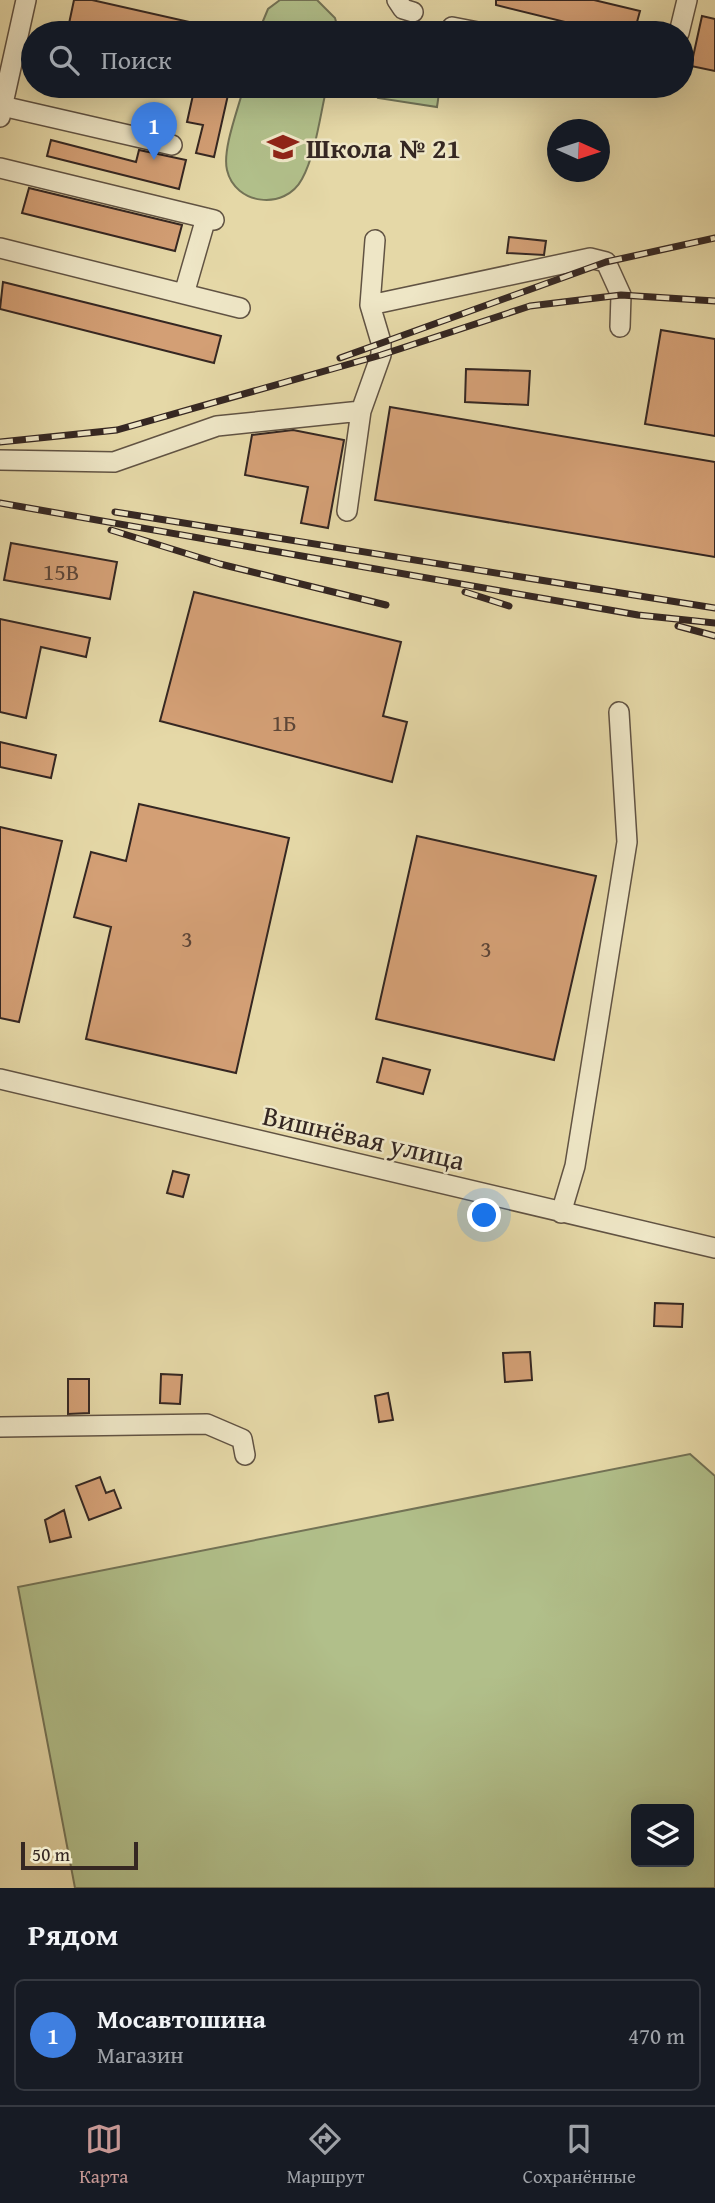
<!DOCTYPE html>
<html lang="ru">
<meta charset="utf-8">
<style>
body{margin:0;font-family:"Gentium Book Plus",serif;background:#20242c;color:#f1f3f6}
.controls{position:absolute;right:21px;bottom:21px;display:grid;overflow:hidden;border-radius:10px;box-shadow:0 7px 28px #0002}
.controls button{width:63px;height:63px;display:grid;place-items:center;padding:0;border:0;border-bottom:2px solid #363941;background:#171b24;color:#f1f3f6;font:35px sans-serif}
.compass{position:absolute;left:547px;top:119px;width:63px;height:63px;border-radius:50%;background:#171b24;box-shadow:0 7px 28px #0002;rotate:93deg}
.scale{position:absolute;left:21px;bottom:18px;width:117px;box-sizing:border-box;padding-left:7px;border:4px solid #352722;border-top:0;font-size:19px;line-height:24px;white-space:nowrap;color:#352722;-webkit-text-stroke:5px #eee6c6;paint-order:stroke}
.you{position:absolute;left:485px;top:1216px;width:24px;height:24px;margin:-18px;border:5px solid #fff;border-radius:50%;background:#1a73e8;box-shadow:0 0 0 10px #1a73e833}
.badge{display:grid;place-items:center;width:46px;height:46px;border-radius:50%;background:#c59692;color:#fff;font-size:23px;font-weight:700}
.pin{position:absolute;translate:-50% -58px;filter:drop-shadow(0 2px 4px #0008)}
.pin::after{content:'';position:absolute;top:37px;width:24px;height:21px;background:inherit;clip-path:polygon(0 0,100% 0,50% 100%)}
.list{margin:0;padding:0;list-style:none}
h2{display:flex;justify-content:space-between;align-items:center;height:91px;margin:0;padding:0 28px;font-size:30px}
h2 small{font-size:23px;font-weight:400;color:#9ea1a6}
.list li{display:grid;grid-template-columns:46px 1fr auto;gap:21px;align-items:center;box-sizing:border-box;height:112px;margin:0 14px 14px;padding:0 14px;border:2px solid #363941;border-radius:10px}
.list b{display:block;font-size:26px;white-space:nowrap}
.list p{margin:0;font-size:23px;white-space:nowrap;color:#9ea1a6}
.list em{font-size:23px;font-style:normal;color:#9ea1a6}
.icon{flex:none;width:38px;height:38px;fill:none;stroke:currentColor;stroke-width:2;stroke-linecap:round;stroke-linejoin:round}
.map{position:relative;flex:none;width:715px;height:1888px;overflow:hidden}
.search{position:absolute;background:#171b24;box-shadow:0 7px 28px #0002;left:21px;right:21px;top:21px;height:77px;display:flex;align-items:center;gap:18px;box-sizing:border-box;padding:0 24px;border-radius:38px;color:#9ea1a6;font-size:26px}
.sheet{height:217px;background:#171b24}
nav{display:flex;justify-content:space-around;align-items:center;box-sizing:border-box;height:98px;border-top:2px solid #363941;background:#171b24;font-size:19px;color:#9ea1a6}
nav a{display:grid;justify-items:center;gap:4px}
nav .on{color:#c59692}
.map>svg:first-child{display:block}
</style>
<div class="map">
<svg width="715" height="1888" viewBox="0 0 715 1888">
<rect width="100%" height="100%" fill="#e5d8a7"/>
<filter id="stains"><feTurbulence type="fractalNoise" baseFrequency=".00286" numOctaves="4"/><feColorMatrix values="0 0 0 0 .2 0 0 0 0 .09 0 0 0 0 .02 0 0 0 .5 -.17"/></filter>
<radialGradient id="worn" r=".72"><stop offset=".6" stop-color="#630" stop-opacity="0"/><stop offset="1" stop-color="#630" stop-opacity=".3"/></radialGradient>
<path fill="#b1bf8a" stroke="#737356" stroke-width="2" fill-rule="evenodd" d="M280,0H317L335,18L339,33H258L268,9Z
M244,86H327C320,115 316,153 302,179C285,211 235,205 227,170C222,149 239,107 244,86Z
M380,86H440L437,107L378,98Z
M690,1454L715,1476V1888H75L18,1587ZM689,1809V1862H636V1809Z"/>
<path fill="#d39f75" stroke="#352722" stroke-width="2" d="M74,0H92L216,28L215,33H67Z
M496,0H594L640,11L634,33H610L496,5Z
M702,16L715,19V71L691,66Z
M195,86H230L214,157L196,153L203,125L187,122Z
M51,140L136,162L139,150L186,160L179,189L47,156Z
M29,188L182,225L175,251L22,213Z
M509,237L546,241L544,255L507,253Z
M3,282L221,336L214,363L0,309Z
M661,330L715,339V436L645,424Z
M466,369L530,371L528,405L465,402Z
M390,407L715,462V557L375,500Z
M293,430L344,440L328,528L301,523L308,487L245,475L252,435Z
M11,543L117,562L110,599L4,580Z
M194,592L401,642L383,716L407,722L392,782L160,721Z
M0,619L90,638L86,657L41,647L26,718L0,712Z
M0,742L56,755L51,778L0,767Z
M139,804L289,838L236,1073L86,1039L111,927L74,917L91,852L126,861Z
M0,827L62,841L19,1022L0,1018Z
M417,836L596,876L554,1060L376,1019Z
M383,1058L430,1070L423,1094L377,1082Z
M173,1171L189,1175L183,1197L167,1193Z
M655,1303L683,1304L682,1327L654,1326Z
M530,1352L532,1380L505,1382L503,1353Z
M161,1374L182,1375L180,1404L160,1403Z
M68,1379H89V1413L68,1414Z
M388,1393L393,1420L379,1422L375,1396Z
M100,1477L106,1493L114,1490L121,1508L89,1520L76,1486Z
M64,1510L71,1537L50,1542L45,1520Z"/>
<g fill="none" stroke-linecap="round" stroke-linejoin="round">
<defs>
<path id="minor" d="M397,0L403,9L413,12
M452,27L483,33
M679,33L687,0
M2,106L172,145
M0,117L26,0
M0,168L214,220
M0,248L240,308
M184,294L206,218
M370,305L590,258L606,262L621,295L620,327
M0,460L114,462L217,426L361,411
M347,511L361,411L381,355V342L370,305L375,240
M0,1079L715,1248
M561,1213L575,1166L627,842L619,712
M0,1427L207,1424L242,1439L245,1455"/>
</defs>
<use href="#minor" stroke="#615343" stroke-width="22"/>
<use href="#minor" stroke="#eee6c6" stroke-width="19"/>
<defs>
<path id="rail" d="M340,358L606,262L715,238
M0,442L117,430L381,355L530,306L621,295L715,301
M0,503L638,615L715,623
M115,512L715,608
M111,530L220,564L386,605
M465,592L509,606
M678,626L715,636"/>
</defs>
<use href="#rail" stroke="#352722" stroke-width="7"/>
<use href="#rail" stroke="#eee6c6" stroke-width="4.5" stroke-dasharray="13" stroke-linecap="butt"/>
</g>
<defs>
<symbol id="school-bare" viewBox="-9 -9 18 18"><path d="M0-5L7-2L0 1L-7-2ZM-4 1L0 2.5L4 1V4Q0 6-4 4Z" fill="#8f2418" stroke="#eee6c6" stroke-width="2.5" paint-order="stroke"/></symbol>
</defs>
<g fill-rule="evenodd">
<use href="#school-bare" x="261" y="125" width="44" height="44"/>
</g>
<g text-anchor="middle" dominant-baseline="central" stroke-width="5" stroke-linejoin="round" paint-order="stroke">
<g font-size="24" fill="#5c4537">
<text x="61" y="571">15В</text>
<text x="284" y="722">1Б</text>
<text x="187" y="938">3</text>
<text x="486" y="948">3</text>
</g>
<g font-size="28" font-weight="bold" fill="#352722" stroke="#eee6c6" text-anchor="start">
<text x="306" y="147">Школа № 21</text>
</g>
<g font-size="28" fill="#352722" stroke="#eee6c6">
<text transform="translate(364 1137) rotate(13)">Вишнёвая улица</text>
</g>
</g>
<rect width="100%" height="100%" filter="url(#stains)"/>
<rect width="100%" height="100%" fill="url(#worn)"/>
</svg>
<div class="controls">
<button><svg class="icon" aria-label="layers" viewBox="0 0 24 24"><path d="M12 4l9 5-9 5-9-5zM3 14l9 5 9-5"/></svg></button>
</div>
<svg class="compass" viewBox="-18 -18 36 36"><path d="M0-13l5 13h-10z" fill="#e53935"/><path d="M0 13l5-13h-10z" fill="#9ea1a6"/></svg>
<div class="scale">50 m</div>
<div class="you"></div>
<div class="pin badge" style="left:154px;top:160px;background:#3f7fe0">1</div>
<div class="search"><svg class="icon" aria-label="search" viewBox="0 0 24 24"><circle cx="10" cy="10" r="6"/><path d="M15 15l6 6"/></svg>Поиск</div>
</div>
<section class="sheet">
<h2>Рядом<small></small></h2>
<ul class="list">
<li><span class="badge" style="background:#3f7fe0">1</span><div><b>Мосавтошина</b><p>Магазин</p></div><em>470 m</em></li>
</ul>
</section>
<nav>
<a class="on"><svg class="icon" aria-label="map" viewBox="0 0 24 24"><path d="M3 6l6-2 6 2 6-2v14l-6 2-6-2-6 2zM9 4v14M15 6v14"/></svg>Карта</a>
<a><svg class="icon" aria-label="directions" viewBox="0 0 24 24"><path d="M12 3l9 9-9 9-9-9zM9 14v-3h6M13 9l2 2-2 2"/></svg>Маршрут</a>
<a><svg class="icon" aria-label="saved" viewBox="0 0 24 24"><path d="M7 4h10v16l-5-4-5 4z"/></svg>Сохранённые</a>
</nav>
